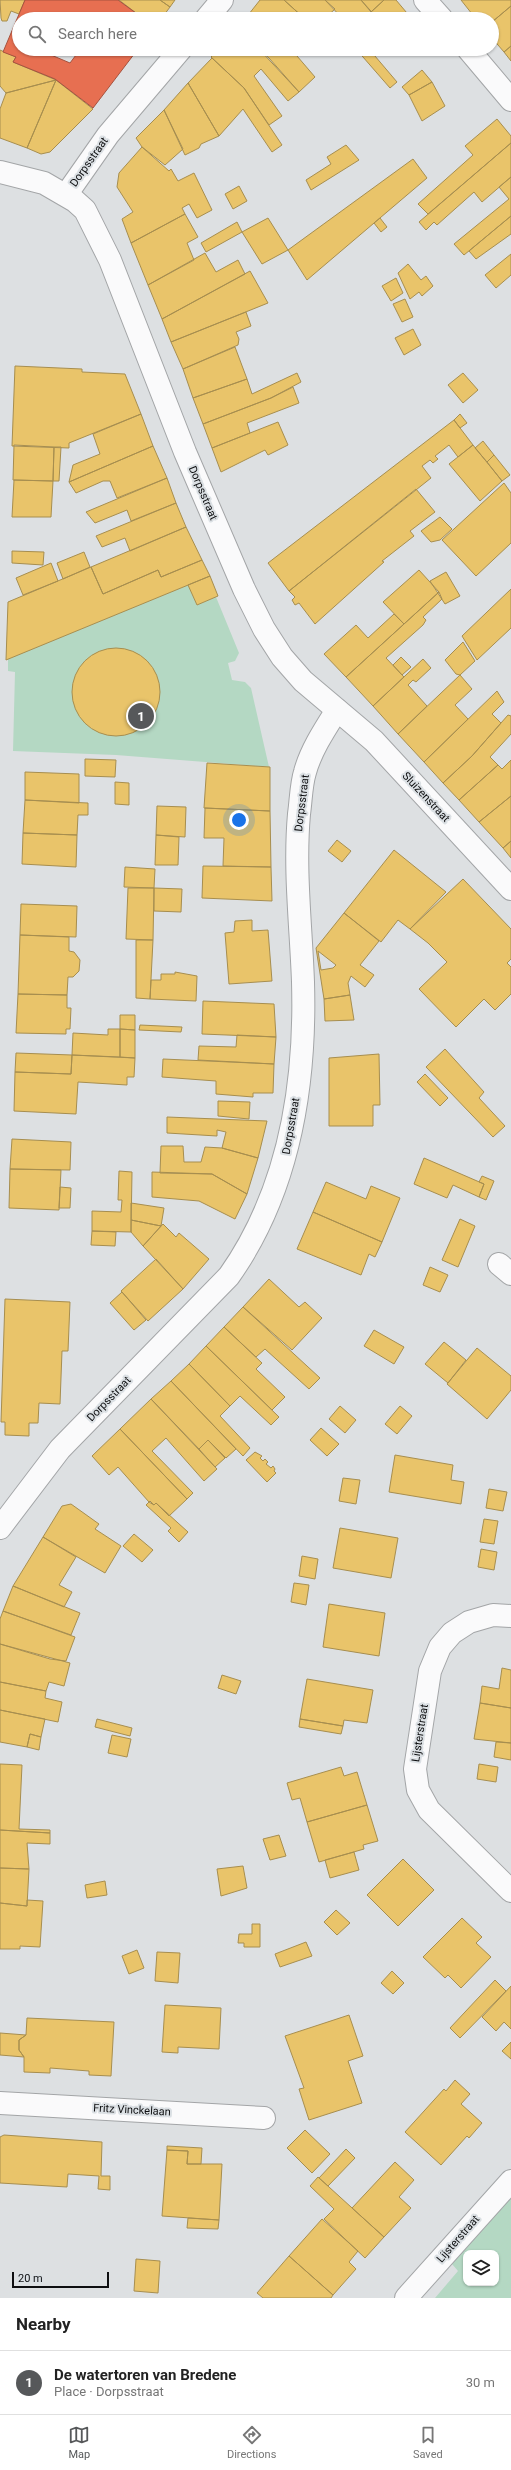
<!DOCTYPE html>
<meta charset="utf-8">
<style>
body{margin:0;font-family:Roboto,sans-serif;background:#f2f2f2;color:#222}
.controls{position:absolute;right:12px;bottom:12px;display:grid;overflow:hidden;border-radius:8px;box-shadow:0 1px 3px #0004}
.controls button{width:36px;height:36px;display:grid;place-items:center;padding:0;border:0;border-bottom:1px solid #e0e0e0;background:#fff;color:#222;font:20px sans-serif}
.scale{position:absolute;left:12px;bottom:10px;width:97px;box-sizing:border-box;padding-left:4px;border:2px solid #0e0f11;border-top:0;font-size:11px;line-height:14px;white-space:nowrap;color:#0e0f11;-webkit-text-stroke:3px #dbe0e4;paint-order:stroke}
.you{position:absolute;left:239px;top:820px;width:14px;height:14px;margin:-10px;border:3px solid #fff;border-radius:50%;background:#1a73e8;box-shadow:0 0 0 6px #1a73e833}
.badge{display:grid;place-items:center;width:26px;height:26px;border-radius:50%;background:#56585a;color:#fff;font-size:13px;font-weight:700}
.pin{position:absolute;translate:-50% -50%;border:2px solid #fff;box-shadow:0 1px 4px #0006}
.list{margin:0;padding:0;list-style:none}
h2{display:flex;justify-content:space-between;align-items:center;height:52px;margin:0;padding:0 16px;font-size:17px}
h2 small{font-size:13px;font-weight:400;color:#767676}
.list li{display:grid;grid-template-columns:26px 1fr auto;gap:12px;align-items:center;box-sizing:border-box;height:64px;padding:0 16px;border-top:1px solid #e0e0e0}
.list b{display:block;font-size:15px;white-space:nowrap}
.list p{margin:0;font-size:13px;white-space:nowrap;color:#767676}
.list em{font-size:13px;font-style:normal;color:#767676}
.icon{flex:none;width:22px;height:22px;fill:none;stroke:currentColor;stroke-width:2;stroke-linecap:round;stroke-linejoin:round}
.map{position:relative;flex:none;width:511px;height:2298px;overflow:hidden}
.search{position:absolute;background:#fff;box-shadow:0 1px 3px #0004;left:12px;right:12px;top:12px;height:44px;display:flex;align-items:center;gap:10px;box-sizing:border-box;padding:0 14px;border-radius:22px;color:#767676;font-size:15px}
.sheet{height:116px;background:#fff}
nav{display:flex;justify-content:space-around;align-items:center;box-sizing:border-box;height:56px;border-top:1px solid #e0e0e0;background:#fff;font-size:11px;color:#767676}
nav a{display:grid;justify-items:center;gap:2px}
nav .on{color:#56585a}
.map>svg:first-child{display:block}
</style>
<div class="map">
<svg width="511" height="2298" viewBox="0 0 511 2298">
<rect width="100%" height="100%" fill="#dde0e2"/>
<path fill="#b4d8c3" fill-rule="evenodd" d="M188,585L197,605L216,597L239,653L235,661L228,663L232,680L245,682L251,688L269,767L116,755L13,751L15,672L8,671V659Z
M511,2194V2298H435L458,2271L452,2264ZM466,2253H496V2283H466Z"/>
<path fill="#e9c46a" stroke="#a78e4f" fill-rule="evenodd" d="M0,0H25L19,14L11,11L7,21H2L1,18Z
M119,0H160L170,7L161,19H144Z
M160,0H175L170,7Z
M260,0H284L305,19H245Z
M284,0H325L335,9L324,19H305Z
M325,0H361L378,19H361L357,14L351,19H343Z
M361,0H384L371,12Z
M384,0H396L412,19H378L371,12Z
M461,0H511V6L492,22V19H476Z
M511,6V46L504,52L492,38V22Z
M338,13L343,19H331Z
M511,46V61L504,52Z
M219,49H259L269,58L299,92L288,101L261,69L254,76L282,116L269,125L244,88L211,57Z
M259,49H291L315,77L299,92Z
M319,49H329L324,54Z
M356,49H369L397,82L390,88Z
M0,50L16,57L13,62L56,80L6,93L0,86Z
M212,58L244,88L282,145L272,152L243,109L219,136L188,83Z
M422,70L432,82L409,95L402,87Z
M56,80L27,148L0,138V109L6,93Z
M56,80L93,109L50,152L41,154L27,148Z
M432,82L445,106L422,121L409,95Z
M188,83L219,136L201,144L199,148L185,155L164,110Z
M164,110L183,149L165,165L142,147L136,138Z
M497,119L511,136V143L428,214L418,204L473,155L465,146Z
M511,143V177L482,202L474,192L437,225L434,222L426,230L419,222Z
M346,145L359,160L311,190L306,180L331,164L327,157Z
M142,147L169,171L171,169L178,181L194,173L212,210L197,218L189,204L182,208L185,214L131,243L122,219L133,212L117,187L119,173Z
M413,159L427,178L307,280L288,250Z
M511,177V216L464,255L454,244L509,199L499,187Z
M239,186L247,201L233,209L225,194Z
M185,214L198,237L187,243L194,260L148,285L131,243Z
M511,216V234L476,259L469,251Z
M268,218L288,250L262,264L242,232Z
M380,218L387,227L381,232L374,223Z
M237,222L242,232L206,252L201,243Z
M205,253L216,272L238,260L245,274L162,319L148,285Z
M511,254V275L496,288L485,275Z
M408,264L421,280L426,276L433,286L422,296L419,292L410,299L398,273Z
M250,271L268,303L171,342L162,319Z
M396,278L403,293L391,301L382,286Z
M405,299L413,317L402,322L393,304Z
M246,312L251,326L236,332L239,339L238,345L183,369L171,342Z
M413,329L421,345L404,355L395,338Z
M235,347L247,379L193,398L183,369Z
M15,366L82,369V372L125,374L141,414L69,443V448L12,446Z
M297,373L301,382L271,398L203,424L193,398L247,379L252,394Z
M463,373L478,390L463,403L448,385Z
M293,387L299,403L247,423L250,433L212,448L203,424L271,398Z
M141,414L153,446L69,482L73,465L100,454L93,434Z
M460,414L467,423L460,428L454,420Z
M454,420L473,445L458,457L449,445L435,456L438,459L433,463L430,460L422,466L431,478L289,591L268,563Z
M278,422L288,445L268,455L265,450L221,472L212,448Z
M483,441L494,455L487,462L475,448Z
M14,445L54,447L53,481L13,480Z
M473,445L502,481L480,501L449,464Z
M153,446L167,478L117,498L110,481H103L76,493L69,482Z
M54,447H61L59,481H53Z
M494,455L510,475L502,481L487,462Z
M167,478L176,503L131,521L127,510L95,523L86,512Z
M14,480L53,481L51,517H12Z
M504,483L511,493V543L476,576L442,540Z
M416,489L435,512L410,531L414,536L382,561L384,562L315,624L299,603L295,605L292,600L295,597L289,591Z
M176,503L186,527L130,551L125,538L102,547L96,536Z
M440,517L452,529L440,540L431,542L421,531Z
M186,527L202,560L161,577L158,570L103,594L91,567Z
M12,551L44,552L43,565L12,563Z
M84,552L90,567L63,579L57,563Z
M202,560L210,576L6,660L8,602L91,567L103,594L158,570L161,577Z
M51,563L58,581L23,595L16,578Z
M419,570L439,592L404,624L383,602Z
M446,572L460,596L445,604L430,581Z
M210,576L218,596L197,605L188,585Z
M511,589V628L477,660L462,636Z
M439,592L442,599L423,617L426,620L423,625L386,658L404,677L373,706L346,677Z
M394,614L404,624L346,677L324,654L356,625L368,638Z
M463,642L475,661L460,675L456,674L445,660Z
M72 692a44 44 0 1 1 88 0a44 44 0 1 1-88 0Z
M401,657L411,667L402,675L393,665Z
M423,659L431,668L416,682L413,680L408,685L427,706L398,734L373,706Z
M460,675L472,689L455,705L468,719L424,762L398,734Z
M497,691L504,702L492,714L501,723L472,756L443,783L424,762Z
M508,715L511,716V734L490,757L498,765L459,800L443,783L472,756Z
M85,759L116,760L115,777L85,776Z
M511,760V796L479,822L459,800L498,765L502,769Z
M207,763L270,767V811L204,808Z
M25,772L79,774V803L25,800Z
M115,782L129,783V805L115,804Z
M511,796V841L503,848L479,822Z
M25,800L88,803V815H78L77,835L23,833Z
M157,806L186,807L185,837L156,835Z
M205,808L270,811L271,867L223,866L224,838H204Z
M23,833L77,835L76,867L22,864Z
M156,835L179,837L178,865H155Z
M337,840L351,851L342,862L328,851Z
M511,841V858L503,848Z
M394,850L446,892L410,929L398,920L381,942L344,913Z
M203,866L271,867L272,901L202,898Z
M125,867L155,869L154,888L124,887Z
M463,879L511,929V959L507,963L511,967V994L495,1010L484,999L456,1027L419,989L447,962L428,943L410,929Z
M128,888H154L153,940L126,939Z
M154,888L182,889L181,912L154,911Z
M21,904L77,906L76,937L20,935Z
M344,913L379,941L360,965L374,975L365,987L351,976L348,983L350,995L324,999L316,948ZM318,951L336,965L333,968L321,970Z
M252,920V931L268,930L272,981L229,984L225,933L234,932L235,921Z
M20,935L69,937V951L74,952L80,960L79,971L73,977H68L67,995L18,994Z
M136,940H153L150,999L136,998Z
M175,972L197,976L196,1001L150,999L151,980H161V974H175Z
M18,994L67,995V1008H71L70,1029H66V1034L16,1033Z
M350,995L354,1020L325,1021L324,999Z
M203,1001L274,1004L276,1037L202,1034Z
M120,1015H135V1030L120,1029Z
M140,1025L182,1027L181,1032L139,1030Z
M108,1029H120V1057L72,1055L73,1033L108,1035Z
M120,1029L135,1030V1058L120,1057Z
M237,1035L276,1037L274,1064L198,1060L199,1046L236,1047Z
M445,1049L484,1092L479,1098L505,1126L493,1137L426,1067Z
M16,1053L72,1055L71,1074L15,1072Z
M379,1054L380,1105H373V1126H329V1058Z
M72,1055L135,1058L134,1077H127V1085L78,1082L76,1114L14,1111L15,1072L71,1074Z
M163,1059L274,1064L273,1093H253V1097L216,1094V1081L162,1077Z
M425,1074L448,1098L440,1106L417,1082Z
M218,1101L250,1102L249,1119L218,1116Z
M167,1117L267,1121L258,1158L222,1148L226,1132L217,1130V1136L167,1133Z
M12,1139L71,1142L70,1170L10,1169Z
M161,1146H183L184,1162H201L205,1147L222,1148L258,1158L247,1194L212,1174L160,1173Z
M424,1158L484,1184L479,1197L453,1185L447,1198L414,1184Z
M10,1169L61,1170L59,1210L9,1208Z
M119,1171L132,1172L131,1232L92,1231V1211L121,1212L122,1200H118Z
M152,1172L212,1174L247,1194L235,1219L199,1201L152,1197Z
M482,1176L494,1181L486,1200L479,1197L484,1184L479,1182Z
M326,1182L366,1199L371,1186L400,1198L382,1242L313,1212Z
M60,1187L71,1188L70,1208H59Z
M131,1203L164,1208L161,1226L131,1220Z
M313,1212L382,1242L375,1257L369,1254L361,1275L297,1249Z
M460,1219L475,1226L458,1267L442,1260Z
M131,1220L161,1226L143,1246L131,1232Z
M163,1224L176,1237L179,1233L209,1259L183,1289L143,1246Z
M92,1231L116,1232L115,1246L91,1245Z
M156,1259L183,1289L148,1321L121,1291Z
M430,1267L448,1275L440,1292L423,1285Z
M269,1279L299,1307L305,1302L322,1318L292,1350L243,1307Z
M122,1292L146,1320L134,1330L110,1303Z
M5,1299L70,1302L68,1351H62L60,1404L39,1403L38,1423H29V1436L5,1435V1422H1Z
M243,1307L320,1378L309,1389L265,1349L256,1357L224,1327Z
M224,1327L262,1363L256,1369L285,1397L272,1410L206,1346Z
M374,1330L404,1347L394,1364L364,1346Z
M444,1342L466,1360L448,1383L425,1364Z
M206,1346L279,1417L271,1425L240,1396L230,1406L189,1364Z
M477,1348L511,1376V1390L487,1419L447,1384Z
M189,1364L230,1406L220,1416L250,1448L243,1456L171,1381Z
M171,1381L236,1449L226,1458L208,1440L199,1449L151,1399Z
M151,1399L217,1469L204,1481L166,1438L152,1451L193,1493L187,1499L120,1429Z
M340,1406L356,1420L345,1433L329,1419Z
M400,1406L412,1416L397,1434L385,1424Z
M321,1428L339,1444L327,1456L310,1440Z
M120,1429L187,1499L169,1516L156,1503L154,1505L149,1502L118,1467L109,1475L92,1456Z
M208,1440L225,1458L215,1467L199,1449Z
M255,1452L262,1456L260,1458L263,1461L265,1459L268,1462L266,1464L271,1468L273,1466L275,1469L274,1471L276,1473L267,1482L246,1460Z
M395,1455L453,1465L451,1480L464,1482L461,1504L389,1492Z
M343,1478L360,1480L356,1504L339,1501Z
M489,1489L507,1492L503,1511L486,1508Z
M150,1501L154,1505L156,1503L188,1532L179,1542L168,1531L171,1528L146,1505Z
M71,1504L99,1524L95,1529L121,1546L105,1573L43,1537L62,1506Z
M484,1519L498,1521L494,1544L480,1542Z
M340,1528L398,1538L391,1578L333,1568Z
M134,1534L153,1550L142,1562L123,1546Z
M43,1537L76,1557L59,1585L72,1592L64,1607L13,1586Z
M481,1549L497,1552L494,1570L478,1567Z
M302,1556L318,1559L315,1579L299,1576Z
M294,1583L309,1585L306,1605L291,1602Z
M13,1586L80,1613L71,1635L3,1611Z
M329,1604L385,1613L379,1656L323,1647Z
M3,1611L75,1637L66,1661L50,1659L0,1644V1619Z
M0,1644L70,1663L64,1686L49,1682L46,1691L0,1682Z
M502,1668L511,1670V1708L480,1703L482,1686L499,1689Z
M222,1675L241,1681L236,1694L218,1688Z
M307,1679L373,1690L367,1723L344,1720L343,1726L300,1719Z
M0,1682L46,1691L45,1698L62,1702L58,1722L0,1710Z
M480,1703L511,1708V1743L474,1739Z
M0,1710L45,1719L41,1737L30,1734L27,1747L0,1742Z
M97,1719L132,1728L130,1736L95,1727Z
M300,1719L343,1726L341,1734L299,1727Z
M30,1734L41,1737L39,1750L27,1747Z
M112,1735L131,1739L127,1757L108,1753Z
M496,1742L511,1743V1760L494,1757Z
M0,1764L22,1765L19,1829L50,1830V1833L0,1830Z
M479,1764L498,1767L496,1782L477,1779Z
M341,1767L344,1776L357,1772L367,1805L307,1822L300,1798L292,1800L287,1783Z
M367,1805L378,1841L363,1845L364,1849L319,1862L307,1822Z
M0,1830L50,1833V1844L27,1843L29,1869L0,1868Z
M279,1835L286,1856L270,1860L263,1839Z
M354,1852L359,1870L330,1878L325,1860Z
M403,1859L434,1890L398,1926L367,1895Z
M243,1866L247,1888L221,1896L217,1869Z
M0,1868L29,1869L27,1906L0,1903Z
M105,1881L107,1895L87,1898L85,1885Z
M27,1900L43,1901L40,1947L20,1946V1949H0V1903L27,1906Z
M336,1910L350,1923L337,1935L324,1922Z
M462,1918L482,1937L476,1943L491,1957L461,1988L448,1975L445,1978L423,1957Z
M252,1924H260V1947H244V1943H238L239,1934H252Z
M306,1942L312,1956L280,1967L275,1954Z
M137,1950L144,1968L129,1974L122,1956Z
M157,1952L180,1953L178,1983L155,1981Z
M392,1971L404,1983L393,1994L381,1983Z
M495,1980L506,1991L460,2038L450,2028Z
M511,1986V2029L504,2022L496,2031L482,2017Z
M165,2005L221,2008L219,2049L178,2047V2053L162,2052Z
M349,2015L363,2056L348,2061L362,2103L309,2120L299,2089L304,2088L285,2036Z
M27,2018L114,2022L111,2076L89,2075V2071L50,2068V2073L24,2072V2057L19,2050V2040L26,2035Z
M0,2033L26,2035L19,2040V2050L24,2057L0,2055Z
M511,2042V2059L502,2051Z
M455,2080L470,2094L461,2104L482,2123L469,2138L467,2136L441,2165L405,2132L444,2089L446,2091Z
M305,2130L330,2154L312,2173L287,2148Z
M4,2135L102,2142L101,2176H110V2190L98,2189L99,2176L68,2174L67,2187L0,2183V2137Z
M167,2146L202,2148L201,2164H187L188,2151L167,2150Z
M346,2149L355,2158L328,2186L319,2178Z
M167,2150L188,2151L187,2164H222L219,2220L162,2216Z
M395,2162L414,2180L399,2197L411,2208L384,2237L352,2208Z
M318,2177L384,2237L365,2258L324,2219L334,2209L310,2186Z
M188,2218L219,2220L218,2229L187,2228Z
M322,2219L358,2251L349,2262L356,2269L333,2295L289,2256Z
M289,2256L333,2295L331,2298H263L257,2293Z
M136,2259L160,2261L158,2293L134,2291Z"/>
<path fill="#e76f51" stroke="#a6523e" d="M25,0H118L144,19H55L46,15L45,19H19V49H37L70,63L76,55L73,54L77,49H138L93,108L55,79L13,62L16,57L3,52Z"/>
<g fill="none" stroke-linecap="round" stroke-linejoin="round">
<defs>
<path id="minor" d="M425,0L442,19
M206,19L222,0
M468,49L511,100
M66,195L108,135L181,49
M499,1264L511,1274
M0,1528L60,1449L229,1276C289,1191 306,1084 303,982C301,926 294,870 299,814C301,800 301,785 305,772C311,750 325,729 337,710
M511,1616L493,1615L469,1622L452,1633L440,1647L430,1671L415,1769L418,1790L429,1810L511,1891
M0,2103L264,2118
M406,2298L511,2181"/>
<path id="tertiary" d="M0,172L44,183L75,201L85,210L110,260L185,452L244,589L264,629L282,657L303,681L374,741L511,889"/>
</defs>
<use href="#minor" stroke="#a3a5a7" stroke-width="24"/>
<use href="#tertiary" stroke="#a3a5a7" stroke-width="24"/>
<use href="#minor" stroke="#fafafb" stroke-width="22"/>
<use href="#tertiary" stroke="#fafafb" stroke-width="22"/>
</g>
<g text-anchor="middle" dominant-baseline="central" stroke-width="4" stroke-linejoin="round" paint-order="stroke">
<g font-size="11" fill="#0e0f11" stroke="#dbe0e4">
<text transform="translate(89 162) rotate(-55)">Dorpsstraat</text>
<text transform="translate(203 493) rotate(67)">Dorpsstraat</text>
<text transform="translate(426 797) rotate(47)">Sluizenstraat</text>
<text transform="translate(302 803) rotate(-83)">Dorpsstraat</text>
<text transform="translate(291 1126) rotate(-80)">Dorpsstraat</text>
<text transform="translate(109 1399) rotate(-46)">Dorpsstraat</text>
<text transform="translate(420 1733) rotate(-81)">Lijsterstraat</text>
<text transform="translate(132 2110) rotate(3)">Fritz Vinckelaan</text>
<text transform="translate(458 2239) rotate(-49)">Lijsterstraat</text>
</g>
</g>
</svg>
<div class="controls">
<button><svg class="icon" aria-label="layers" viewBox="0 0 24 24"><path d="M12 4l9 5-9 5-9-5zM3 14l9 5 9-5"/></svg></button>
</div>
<div class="scale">20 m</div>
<div class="you"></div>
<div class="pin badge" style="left:141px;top:716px">1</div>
<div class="search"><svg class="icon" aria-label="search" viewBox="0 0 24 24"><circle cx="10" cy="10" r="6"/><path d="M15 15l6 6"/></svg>Search here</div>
</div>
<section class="sheet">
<h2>Nearby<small></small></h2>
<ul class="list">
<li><span class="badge">1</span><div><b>De watertoren van Bredene</b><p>Place · Dorpsstraat</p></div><em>30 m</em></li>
</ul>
</section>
<nav>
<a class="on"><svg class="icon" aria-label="map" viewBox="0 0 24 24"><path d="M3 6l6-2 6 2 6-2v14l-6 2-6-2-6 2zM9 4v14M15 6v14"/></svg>Map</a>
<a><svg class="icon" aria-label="directions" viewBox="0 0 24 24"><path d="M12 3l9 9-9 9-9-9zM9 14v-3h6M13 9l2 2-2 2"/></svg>Directions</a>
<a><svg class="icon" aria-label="saved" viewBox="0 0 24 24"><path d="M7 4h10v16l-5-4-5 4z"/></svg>Saved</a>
</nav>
